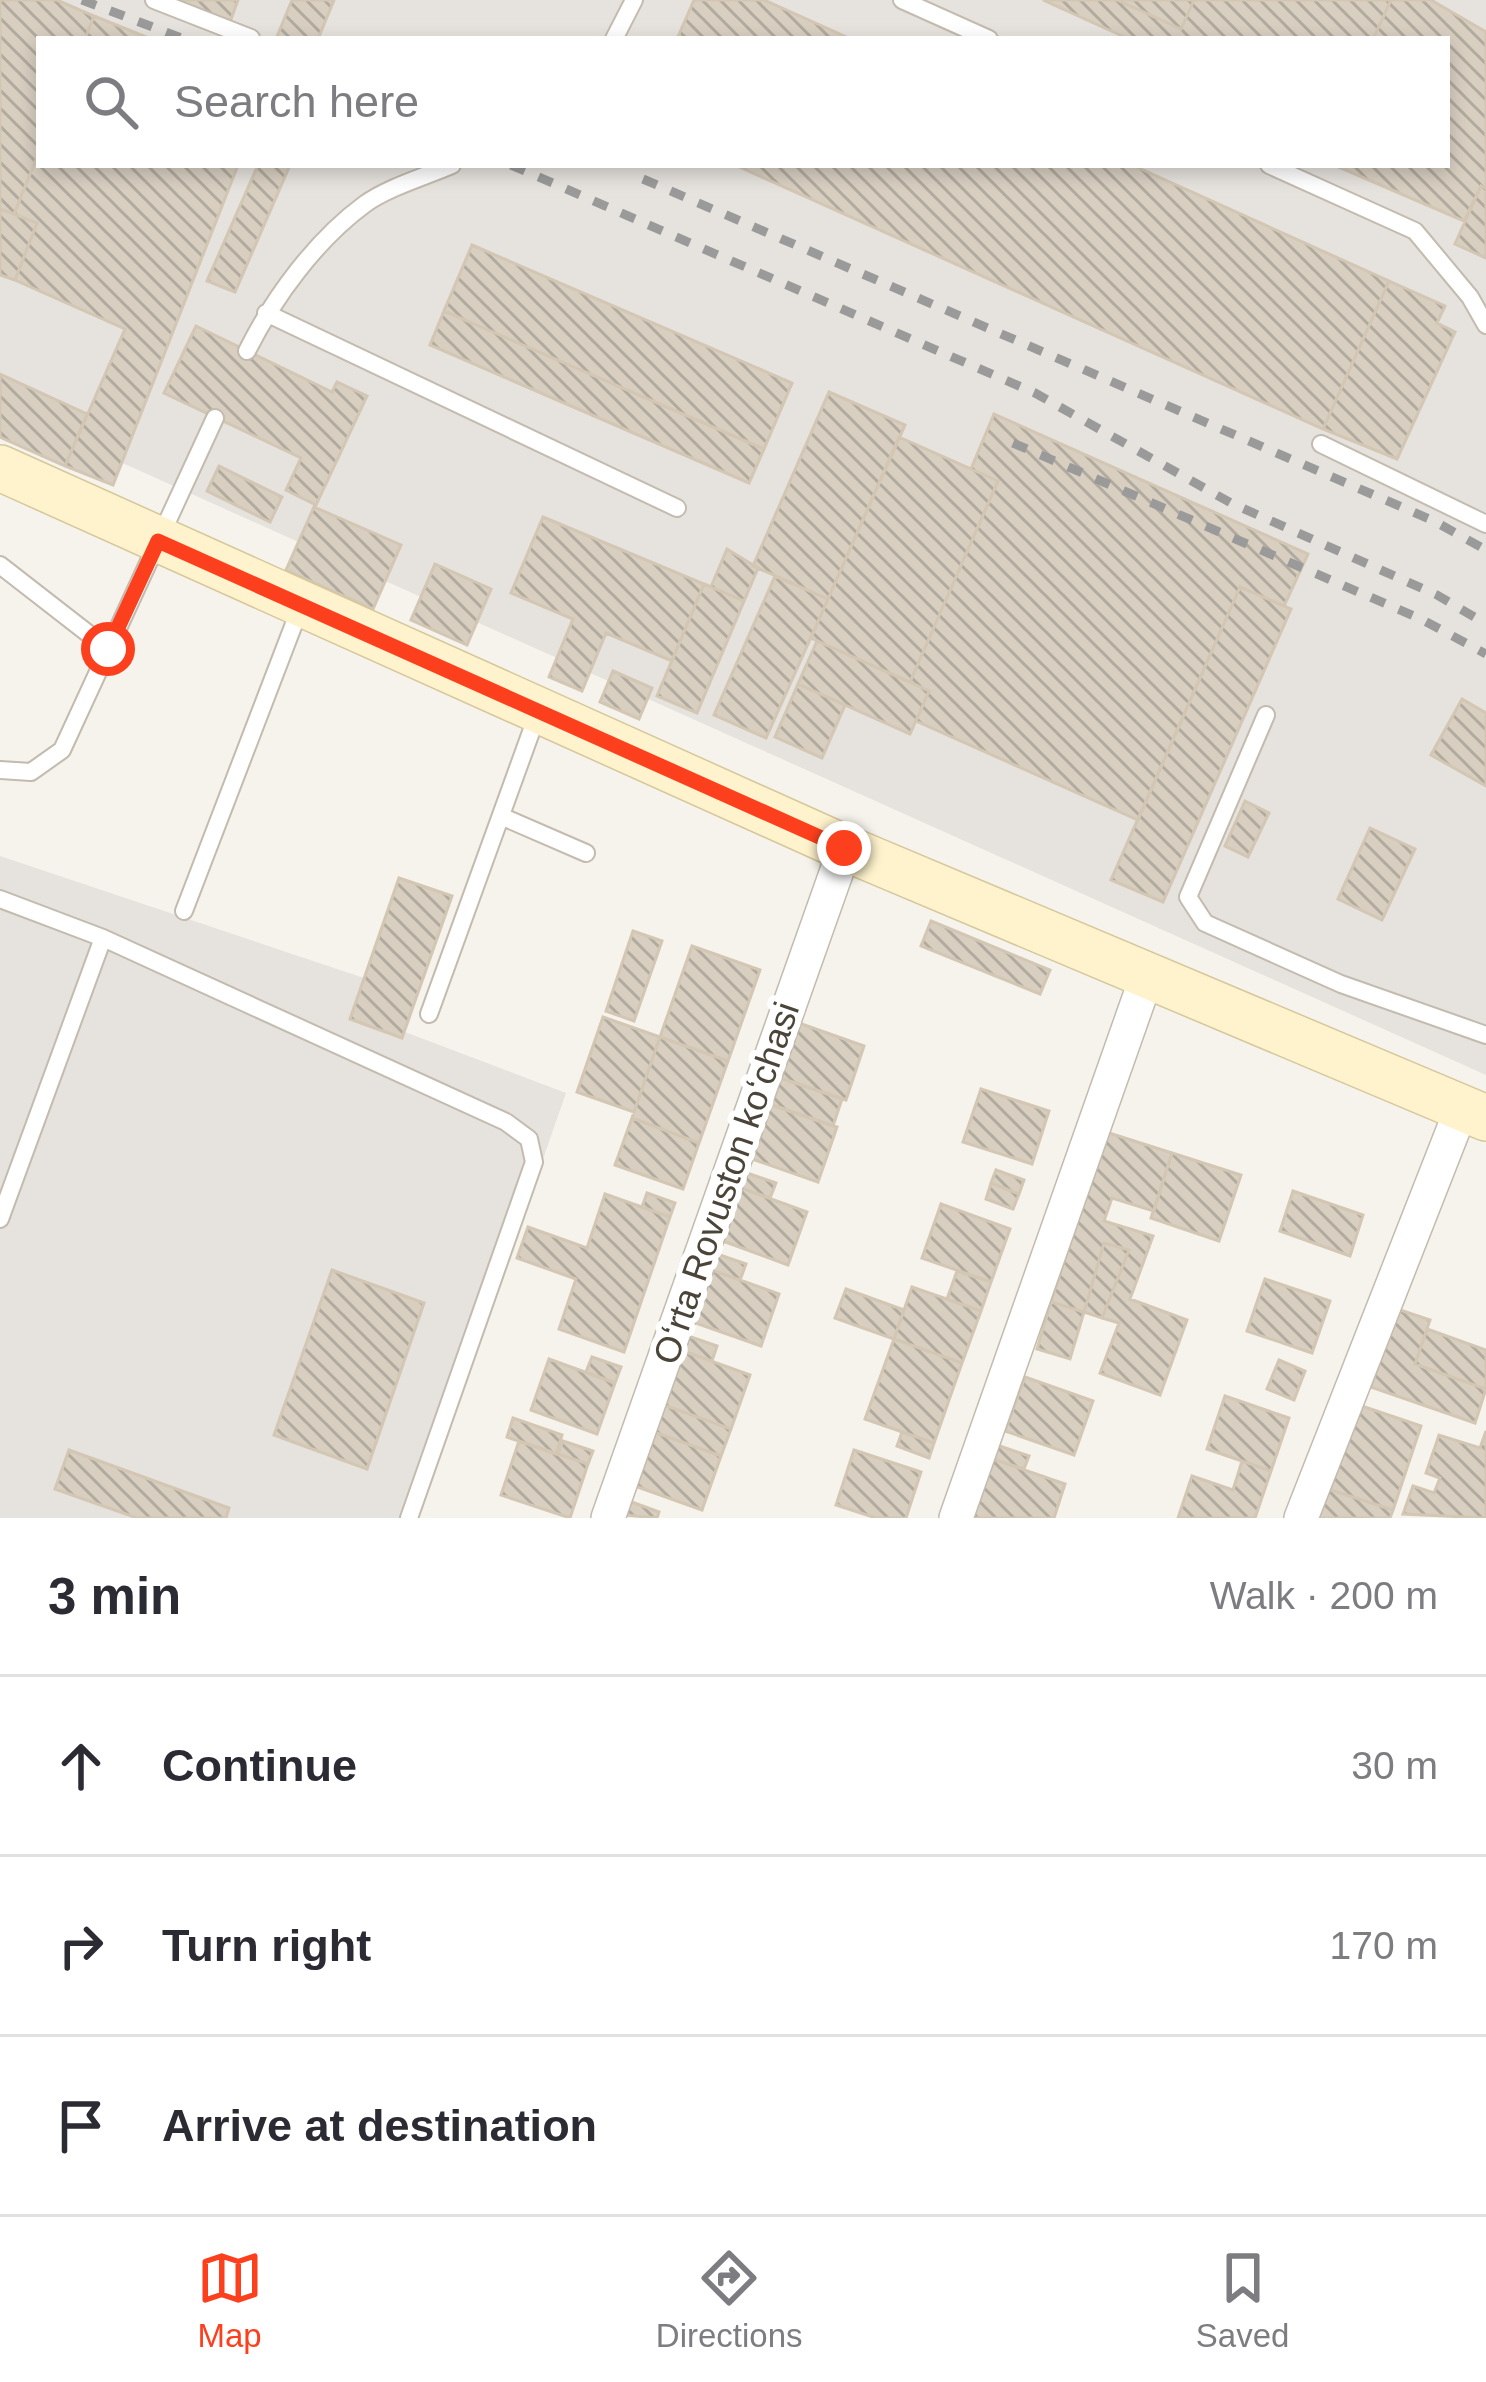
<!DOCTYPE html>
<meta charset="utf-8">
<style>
body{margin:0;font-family:Helvetica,sans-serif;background:#f7f7f7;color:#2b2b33}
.stop{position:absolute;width:36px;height:36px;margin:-27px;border:9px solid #fc3f1d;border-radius:50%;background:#fff}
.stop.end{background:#fc3f1d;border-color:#fff;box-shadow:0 3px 12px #0008}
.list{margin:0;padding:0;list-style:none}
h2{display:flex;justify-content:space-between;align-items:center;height:156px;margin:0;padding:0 48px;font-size:51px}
h2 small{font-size:39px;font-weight:400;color:#7c7c81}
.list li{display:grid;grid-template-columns:78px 1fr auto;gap:36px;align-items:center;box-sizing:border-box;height:180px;padding:0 48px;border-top:3px solid #e1e1e2}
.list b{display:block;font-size:45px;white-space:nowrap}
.list em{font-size:39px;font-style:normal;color:#7c7c81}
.icon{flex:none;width:66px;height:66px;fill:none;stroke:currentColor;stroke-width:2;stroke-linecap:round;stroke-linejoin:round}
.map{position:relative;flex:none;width:1486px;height:1518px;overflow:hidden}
.search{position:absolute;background:#fff;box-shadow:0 6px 18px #0003;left:36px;right:36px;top:36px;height:132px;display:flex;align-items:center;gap:30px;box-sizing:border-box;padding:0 42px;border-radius:0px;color:#7c7c81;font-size:45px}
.sheet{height:696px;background:#fff}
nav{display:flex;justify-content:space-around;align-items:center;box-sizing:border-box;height:168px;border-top:3px solid #e1e1e2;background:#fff;font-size:33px;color:#7c7c81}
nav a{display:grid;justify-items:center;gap:6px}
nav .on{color:#fc3f1d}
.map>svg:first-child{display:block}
</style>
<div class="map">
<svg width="1486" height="1518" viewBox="0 0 1486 1518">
<defs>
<pattern id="building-back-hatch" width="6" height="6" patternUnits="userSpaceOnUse" patternTransform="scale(3)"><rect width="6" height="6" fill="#d8cfc1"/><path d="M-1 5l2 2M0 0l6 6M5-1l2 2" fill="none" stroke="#b1aa9e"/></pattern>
</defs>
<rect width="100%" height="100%" fill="#f6f3ec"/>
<path fill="#e6e2dd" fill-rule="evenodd" d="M0,0H1486V1075L0,408ZM39,39H1447V165H39Z
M0,856L364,978L350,1020L402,1038L405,1032L566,1093L418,1518H0Z"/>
<path fill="url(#building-back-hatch)" stroke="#d3c7b4" stroke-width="3" d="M0,0H57L94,16L85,39H39V152L14,214L0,209Z
M175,0H238L230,22Z
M292,0H334L318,39H276Z
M694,0H764L851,39H677Z
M1043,0H1117L1181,29L1194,0H1391L1373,39H1129Z
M1117,0H1194L1181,29Z
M1391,0H1431L1486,32V188L1481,186L1464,221L1334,165H1447V39H1373Z
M94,16L151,39H85Z
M39,152V165H238L113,485L65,466L125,329L15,280L37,223L14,214Z
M258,165H290L235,292L207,281Z
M735,165H1132L1389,281L1323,429Z
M1481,186L1486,188V258L1455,244Z
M0,209L37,223L15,280L0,275Z
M472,245L792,383L764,449L444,311Z
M1389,281L1445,306L1437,323L1455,332L1397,459L1323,429Z
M444,311L764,449L749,483L430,345Z
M196,326L332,392L337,382L367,396L316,505L286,490L301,458L164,393Z
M0,374L87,414L65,466L0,437Z
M829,392L905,425L828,599L753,566Z
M994,414L1308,554L1284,606L1240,587L1138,820L916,721L929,691L910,682L998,481L971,469Z
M899,437L998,481L910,682L811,638Z
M219,466L282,497L270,522L207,491Z
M314,507L401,545L373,609L286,570Z
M543,517L704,584L672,661L606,633L582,691L549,677L573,619L511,593Z
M727,549L758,568L744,601L711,587Z
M435,564L491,589L467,645L411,620Z
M775,576L828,599L766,738L714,715Z
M704,584L744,601L697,713L657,696Z
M1240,587L1291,609L1163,902L1111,880Z
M817,641L929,691L910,734L798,684Z
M613,671L652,688L639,719L600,702Z
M798,684L845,705L822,758L775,737Z
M1462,699L1486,713V786L1431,755Z
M1245,801L1269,813L1248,857L1225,846Z
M1370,828L1415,849L1382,920L1338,899Z
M399,878L452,896L402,1038L350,1019Z
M931,921L1050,970L1040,994L921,946Z
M633,931L662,941L634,1021L606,1011Z
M692,946L760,970L728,1061L660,1037Z
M603,1017L660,1037L634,1112L577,1092Z
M796,1022L864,1046L846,1100L778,1077Z
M660,1037L728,1061L699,1143L632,1118Z
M780,1078L842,1099L833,1126L771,1105Z
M981,1089L1049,1111L1032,1164L963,1142Z
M767,1103L837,1127L818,1182L749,1158Z
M632,1118L699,1143L683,1189L615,1165Z
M1106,1132L1172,1153L1154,1211L1112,1198L1104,1221L1153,1236L1130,1299L1187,1320L1160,1395L1100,1373L1119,1323L1102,1318L1129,1250L1104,1243L1084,1312L1051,1302Z
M1172,1153L1241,1175L1219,1241L1151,1218Z
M996,1170L1024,1180L1019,1194L991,1183Z
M744,1172L776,1183L770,1198L738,1187Z
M991,1183L1019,1194L1013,1209L986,1199Z
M738,1187L807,1212L788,1265L720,1240Z
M1293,1191L1363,1215L1350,1256L1280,1231Z
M647,1193L675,1203L670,1217L642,1207Z
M605,1194L670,1217L624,1352L559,1329L576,1279L517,1258L528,1227L587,1248Z
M941,1204L1010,1229L991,1282L922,1258Z
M1104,1243L1129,1250L1102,1318L1084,1312Z
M717,1254L746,1264L740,1280L712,1270Z
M332,1270L424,1303L367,1469L274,1435Z
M712,1270L779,1294L761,1346L693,1322Z
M957,1271L991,1282L981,1311L947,1299Z
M1265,1279L1330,1301L1312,1353L1247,1331Z
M912,1287L981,1311L962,1363L894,1339Z
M846,1289L904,1310L894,1339L835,1318Z
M1051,1302L1084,1312L1070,1359L1037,1349Z
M1397,1309L1430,1320L1415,1364L1486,1389L1475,1423L1371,1387Z
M1427,1329L1486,1350V1389L1415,1364Z
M688,1336L717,1346L712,1361L683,1351Z
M894,1339L962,1363L934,1443L865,1419Z
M683,1351L750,1375L731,1429L664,1405Z
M592,1357L621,1367L615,1383L586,1372Z
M549,1359L615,1383L597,1434L531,1410Z
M1279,1360L1305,1371L1294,1400L1267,1389Z
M1025,1377L1093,1401L1074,1455L1005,1431Z
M1225,1396L1289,1418L1271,1471L1207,1449Z
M1353,1403L1421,1426L1393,1510L1325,1488Z
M664,1405L731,1429L721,1456L654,1432Z
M513,1418L562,1435L556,1454L507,1437Z
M1486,1431V1518L1403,1514L1413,1486L1434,1493L1440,1478L1426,1473L1439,1435L1480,1448Z
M654,1432L721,1456L702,1510L635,1486Z
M902,1432L934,1443L929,1458L897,1446Z
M519,1441L588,1464L570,1518L501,1495Z
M563,1441L593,1451L588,1464L558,1454Z
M997,1445L1029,1456L1024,1469L993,1459Z
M69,1450L229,1508L226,1518H137L55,1489Z
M854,1450L921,1472L906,1518H876L836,1505Z
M993,1459L1065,1484L1054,1518H972Z
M1242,1461L1271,1471L1255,1518H1178L1192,1476L1233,1490Z
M1325,1488L1393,1510L1390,1518H1316Z
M629,1501L659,1512L657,1518L624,1515Z"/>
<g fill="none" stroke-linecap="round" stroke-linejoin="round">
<defs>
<path id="lane" d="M154,0L251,38
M902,0L989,39
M614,39L634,0
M1269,165L1415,231L1470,297L1486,325
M266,313L677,508
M247,351C274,297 316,240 365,204C389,187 424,177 452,165
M1321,444L1486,524
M0,565L108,649
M1266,715L1188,897L1205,923L1341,984L1486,1035
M0,770L31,772L62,750L215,418
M503,817L586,853
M0,899L103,938L506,1122L529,1139L534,1162L409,1518
M184,911L302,603
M429,1014L539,710
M0,1219L103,938"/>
<path id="street" d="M608,1518L845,848
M956,1518L1148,973
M1301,1518L1463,1105"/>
<path id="secondary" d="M0,468L845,848L1486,1118"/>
</defs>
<use href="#lane" stroke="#c2bbae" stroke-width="20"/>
<use href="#street" stroke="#c2bbae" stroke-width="36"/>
<use href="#secondary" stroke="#d6c79b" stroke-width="48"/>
<use href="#lane" stroke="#fff" stroke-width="16"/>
<use href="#street" stroke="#fff" stroke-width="33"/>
<use href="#secondary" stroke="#fff3cd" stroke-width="45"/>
<path stroke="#9a9a9a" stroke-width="9" stroke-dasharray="15 15" stroke-linecap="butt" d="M82,0L184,39
M511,165L1035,393L1231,503L1437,595L1486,624
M643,179L1434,521L1486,550
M1013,443L1421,619L1486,654"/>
</g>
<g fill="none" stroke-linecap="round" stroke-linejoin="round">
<path stroke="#fc3f1d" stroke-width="15" d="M108,649L158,541L844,848"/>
</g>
<g text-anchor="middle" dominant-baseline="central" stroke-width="12" stroke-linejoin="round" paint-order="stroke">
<g font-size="36" fill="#4b4439" stroke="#fff">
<text transform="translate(726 1183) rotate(-71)">Oʻrta Rovuston koʻchasi</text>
</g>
</g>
</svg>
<div class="stop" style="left:108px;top:649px"></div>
<div class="stop end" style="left:844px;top:848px"></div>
<div class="search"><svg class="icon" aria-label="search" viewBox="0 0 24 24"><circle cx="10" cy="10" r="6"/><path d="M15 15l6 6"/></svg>Search here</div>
</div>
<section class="sheet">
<h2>3 min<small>Walk · 200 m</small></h2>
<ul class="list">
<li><svg class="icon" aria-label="ahead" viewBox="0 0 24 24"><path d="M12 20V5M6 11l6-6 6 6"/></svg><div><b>Continue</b></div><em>30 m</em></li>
<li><svg class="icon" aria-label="right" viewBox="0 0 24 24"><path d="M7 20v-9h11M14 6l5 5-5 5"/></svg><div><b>Turn right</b></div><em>170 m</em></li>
<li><svg class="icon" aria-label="arrive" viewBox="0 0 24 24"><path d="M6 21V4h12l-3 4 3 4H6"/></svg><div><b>Arrive at destination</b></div></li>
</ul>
</section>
<nav>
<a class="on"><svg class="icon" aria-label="map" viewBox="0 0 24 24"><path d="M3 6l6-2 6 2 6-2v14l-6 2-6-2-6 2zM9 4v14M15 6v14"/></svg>Map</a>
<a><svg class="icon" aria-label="directions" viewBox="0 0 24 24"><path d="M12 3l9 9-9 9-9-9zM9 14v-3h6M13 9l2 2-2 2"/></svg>Directions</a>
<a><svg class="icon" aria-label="saved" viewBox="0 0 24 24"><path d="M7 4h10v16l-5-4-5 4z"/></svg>Saved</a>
</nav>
